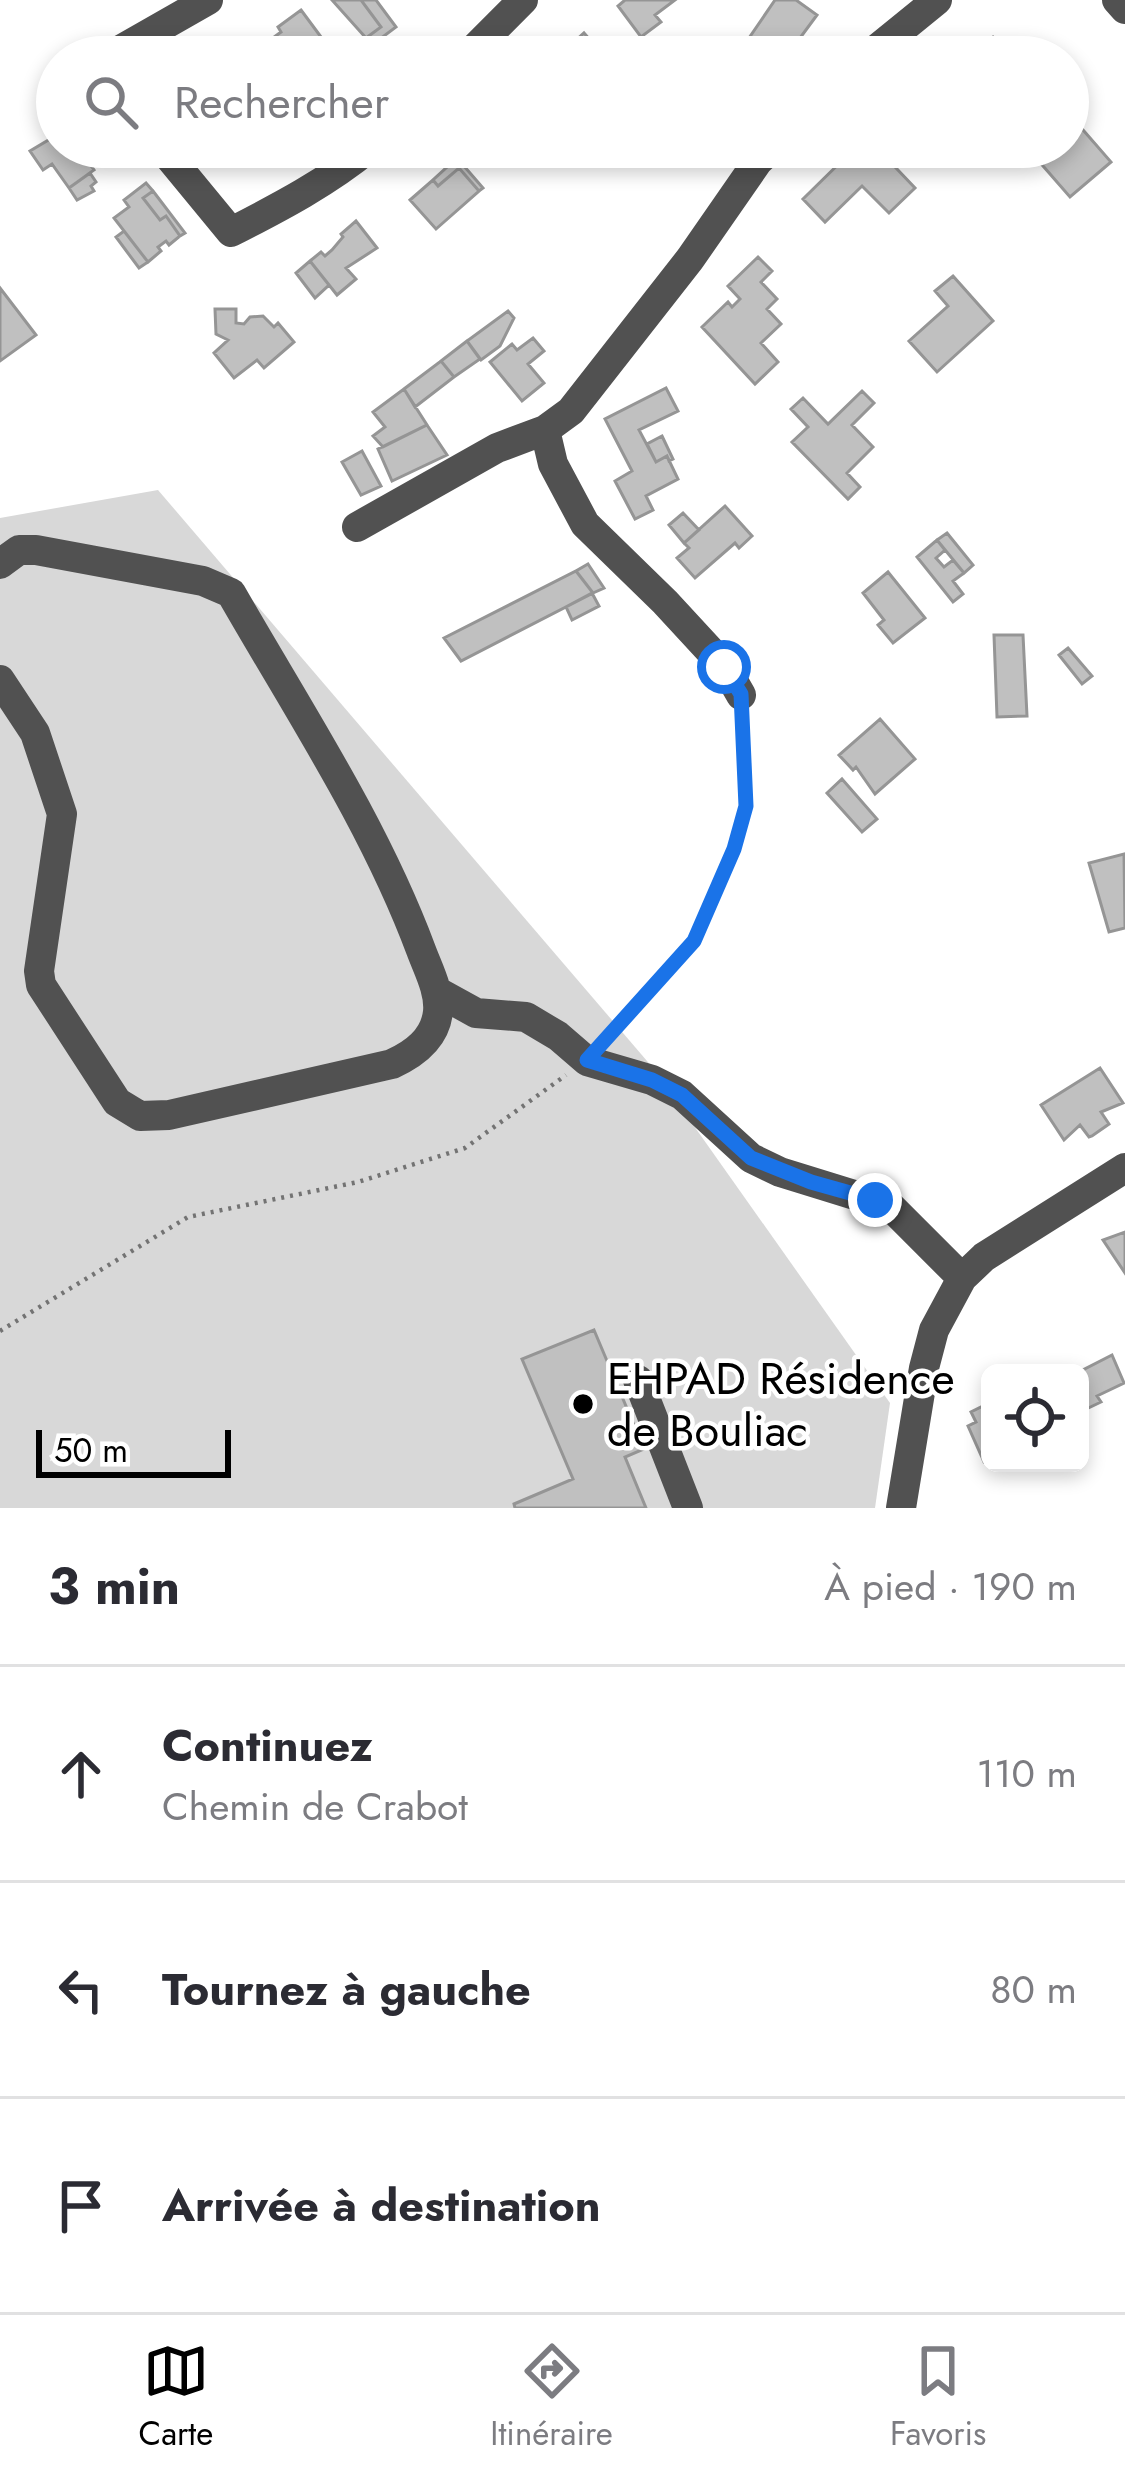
<!DOCTYPE html>
<html lang="fr">
<meta charset="utf-8">
<style>
body{margin:0;font-family:Jost,sans-serif;background:#f7f7f7;color:#2b2b33}
.controls{position:absolute;right:36px;bottom:36px;display:grid;overflow:hidden;border-radius:18px;box-shadow:0 6px 18px #0003}
.controls button{width:108px;height:108px;display:grid;place-items:center;padding:0;border:0;border-bottom:3px solid #e1e1e2;background:#fff;color:#2b2b33;font:60px sans-serif}
.scale{position:absolute;left:36px;bottom:30px;width:195px;box-sizing:border-box;padding-left:12px;border:6px solid #000;border-top:0;font-size:33px;line-height:42px;white-space:nowrap;color:#000;-webkit-text-stroke:9px #fff;paint-order:stroke}
.stop{position:absolute;width:36px;height:36px;margin:-27px;border:9px solid #1a73e8;border-radius:50%;background:#fff}
.stop.end{background:#1a73e8;border-color:#fff;box-shadow:0 3px 12px #0008}
.list{margin:0;padding:0;list-style:none}
h2{display:flex;justify-content:space-between;align-items:center;height:156px;margin:0;padding:0 48px;font-size:51px}
h2 small{font-size:39px;font-weight:400;color:#7c7c81}
.list li{display:grid;grid-template-columns:78px 1fr auto;gap:36px;align-items:center;box-sizing:border-box;height:216px;padding:0 48px;border-top:3px solid #e1e1e2}
.list b{display:block;font-size:45px;white-space:nowrap}
.list p{margin:0;font-size:39px;white-space:nowrap;color:#7c7c81}
.list em{font-size:39px;font-style:normal;color:#7c7c81}
.icon{flex:none;width:66px;height:66px;fill:none;stroke:currentColor;stroke-width:2;stroke-linecap:round;stroke-linejoin:round}
.map{position:relative;flex:none;width:1125px;height:1508px;overflow:hidden}
.search{position:absolute;background:#fff;box-shadow:0 6px 18px #0003;left:36px;right:36px;top:36px;height:132px;display:flex;align-items:center;gap:30px;box-sizing:border-box;padding:0 42px;border-radius:66px;color:#7c7c81;font-size:45px}
.sheet{height:804px;background:#fff}
nav{display:flex;justify-content:space-around;align-items:center;box-sizing:border-box;height:168px;border-top:3px solid #e1e1e2;background:#fff;font-size:33px;color:#7c7c81}
nav a{display:grid;justify-items:center;gap:6px}
nav .on{color:#000}
.map>svg:first-child{display:block}
</style>
<div class="map">
<svg width="1125" height="1508" viewBox="0 0 1125 1508">
<rect width="100%" height="100%" fill="#fff"/>
<path fill="#d8d8d8" d="M158,490L653,1068L890,1403L875,1508H0V518Z"/>
<path fill="#c0c0c0" stroke="#959595" stroke-width="3" d="M332,0H361L381,27L366,38Z
M361,0H376L396,27L372,45L366,38L381,27Z
M625,0H675L655,15L661,22L641,37L618,6Z
M775,0H796L817,15L786,57H736Z
M301,10L324,41L302,57H257L250,47L259,40L262,46L281,32L278,27Z
M584,33L600,51L593,57H541L556,44L563,52Z
M993,37L1012,57H971Z
M1077,123L1111,162L1070,197L1037,159L1050,147H1068V131Z
M57,135V147H78L94,170L69,188L52,164L43,170L30,151Z
M856,147H876L915,188L889,213L862,186L825,222L803,199Z
M457,158L483,188L479,191L459,168L438,186L433,180Z
M459,168L479,191L436,229L410,200L433,180L438,186Z
M90,173L96,182L91,186L94,191L77,200L69,188Z
M146,183L153,191L143,198L160,220L166,216L180,236L169,245L166,241L158,247L161,251L148,262L114,218L129,207L124,200Z
M153,191L185,233L180,236L166,216L160,220L143,198Z
M356,221L377,248L346,268L356,279L337,295L310,261L321,252L325,256L332,250L343,237L341,234Z
M124,231L148,262L139,268L116,237Z
M758,257L772,271L761,282L777,299L767,309L781,324L761,343L778,362L755,384L702,327L728,302L732,307L740,299L728,286Z
M310,261L329,285L315,298L296,273Z
M953,276L993,321L937,372L909,341L948,306L935,291Z
M0,288L36,335L0,361Z
M215,309H236V323L244,324L250,317L263,316L274,327L278,323L294,342L264,368L257,360L234,378L214,353L228,340L216,334Z
M508,311L514,318L500,346L481,360L467,341Z
M533,338L544,351L528,364L544,383L522,401L490,362L512,344L517,350Z
M467,341L480,359L454,377L441,361Z
M441,361L454,377L415,407L404,389Z
M666,388L678,411L639,430L656,462L667,456L678,479L646,496L653,510L635,519L615,481L632,471L605,419Z
M404,389L427,425L383,447L373,436L385,427L373,412Z
M862,391L874,403L852,425L873,447L847,473L860,487L848,499L792,442L808,427L791,409L803,398L828,424Z
M427,425L447,455L392,481L378,449Z
M662,436L673,459L669,461L667,456L656,462L647,444Z
M362,451L381,486L361,495L342,462Z
M725,506L752,536L739,548L735,543L695,578L677,558L689,548L684,543Z
M683,513L699,530L684,543L669,525Z
M947,533L973,565L964,573L937,540Z
M937,540L945,550L936,558L944,567L953,560L964,573L953,581L963,594L953,602L917,557Z
M588,564L604,588L593,593L576,571Z
M576,571L593,593L461,661L444,638Z
M888,572L925,618L893,643L878,625L884,620L863,593Z
M592,593L599,606L572,620L566,607Z
M994,635H1023L1027,716L997,717Z
M1068,648L1092,676L1082,684L1059,655Z
M880,719L915,759L875,794L856,767L853,770L839,755Z
M842,779L877,819L862,832L827,793Z
M1124,854L1125,928L1109,932L1089,863Z
M1100,1068L1123,1103L1101,1112L1109,1124L1092,1136L1089,1137L1080,1125L1064,1140L1041,1105Z
M1125,1232V1273L1103,1240Z
M594,1330L644,1449L625,1457L646,1508H515L514,1504L573,1479L522,1359Z
M1112,1355L1124,1383L1097,1396L1101,1402L1082,1411L1079,1372Z
M985,1405L990,1415V1459L984,1462L968,1426L976,1422L971,1412Z"/>
<g fill="none" stroke-linecap="round" stroke-linejoin="round">
<path stroke="#737373" stroke-width="4.5" stroke-dasharray="3 6" stroke-linecap="butt" d="M605,1040L694,941L712,903L734,849L745,806L742,723
M0,1331L188,1217L358,1182L465,1148L566,1075"/>
<path stroke="#515151" stroke-width="30" d="M1117,0L1125,9
M108,57L208,0
M466,57L523,0
M867,57L937,0
M161,147L231,232C280,207 328,182 370,147
M545,430L553,464L585,524L665,602L725,667L741,695
M357,527L497,448L545,430L571,411L690,259L758,161L773,147
M0,564L19,550H36L203,581L231,593C298,710 374,824 421,950C428,969 440,991 438,1012C435,1039 414,1054 392,1064L169,1115L140,1116L117,1102L41,985L39,971L62,814L35,733L0,680
M436,991L476,1013L526,1017L558,1036L587,1061L652,1080L682,1095L751,1158L780,1172L890,1206L962,1278
M638,1380L688,1508
M901,1508L924,1368L934,1330L962,1278L984,1257L1125,1168"/>
</g>
<g fill="none" stroke-linecap="round" stroke-linejoin="round">
<path stroke="#1a73e8" stroke-width="15" d="M724,667L741,694L746,806L734,849L694,941L587,1060L652,1080L682,1095L751,1158L811,1182L875,1200"/>
</g>
<circle fill="#000" stroke="#fff" stroke-width="4.5" cx="583" cy="1404" r="12"/>
<g text-anchor="middle" dominant-baseline="central" stroke-width="9" stroke-linejoin="round" paint-order="stroke">
<g font-size="45" fill="#000" stroke="#fff" text-anchor="start">
<text x="607" y="1378">EHPAD Résidence<tspan x="607" dy="52">de Bouliac</tspan></text>
</g>
</g>
</svg>
<div class="controls">
<button><svg class="icon" aria-label="locate" viewBox="0 0 24 24"><circle cx="12" cy="12" r="6"/><path d="M12 2v4M12 18v4M2 12h4M18 12h4"/></svg></button>
</div>
<div class="scale">50 m</div>
<div class="stop" style="left:724px;top:667px"></div>
<div class="stop end" style="left:875px;top:1200px"></div>
<div class="search"><svg class="icon" aria-label="search" viewBox="0 0 24 24"><circle cx="10" cy="10" r="6"/><path d="M15 15l6 6"/></svg>Rechercher</div>
</div>
<section class="sheet">
<h2>3 min<small>À pied · 190 m</small></h2>
<ul class="list">
<li><svg class="icon" aria-label="ahead" viewBox="0 0 24 24"><path d="M12 20V5M6 11l6-6 6 6"/></svg><div><b>Continuez</b><p>Chemin de Crabot</p></div><em>110 m</em></li>
<li><svg class="icon" aria-label="left" viewBox="0 0 24 24"><path d="M17 20v-9H6M10 6l-5 5 5 5"/></svg><div><b>Tournez à gauche</b></div><em>80 m</em></li>
<li><svg class="icon" aria-label="arrive" viewBox="0 0 24 24"><path d="M6 21V4h12l-3 4 3 4H6"/></svg><div><b>Arrivée à destination</b></div></li>
</ul>
</section>
<nav>
<a class="on"><svg class="icon" aria-label="map" viewBox="0 0 24 24"><path d="M3 6l6-2 6 2 6-2v14l-6 2-6-2-6 2zM9 4v14M15 6v14"/></svg>Carte</a>
<a><svg class="icon" aria-label="directions" viewBox="0 0 24 24"><path d="M12 3l9 9-9 9-9-9zM9 14v-3h6M13 9l2 2-2 2"/></svg>Itinéraire</a>
<a><svg class="icon" aria-label="saved" viewBox="0 0 24 24"><path d="M7 4h10v16l-5-4-5 4z"/></svg>Favoris</a>
</nav>
